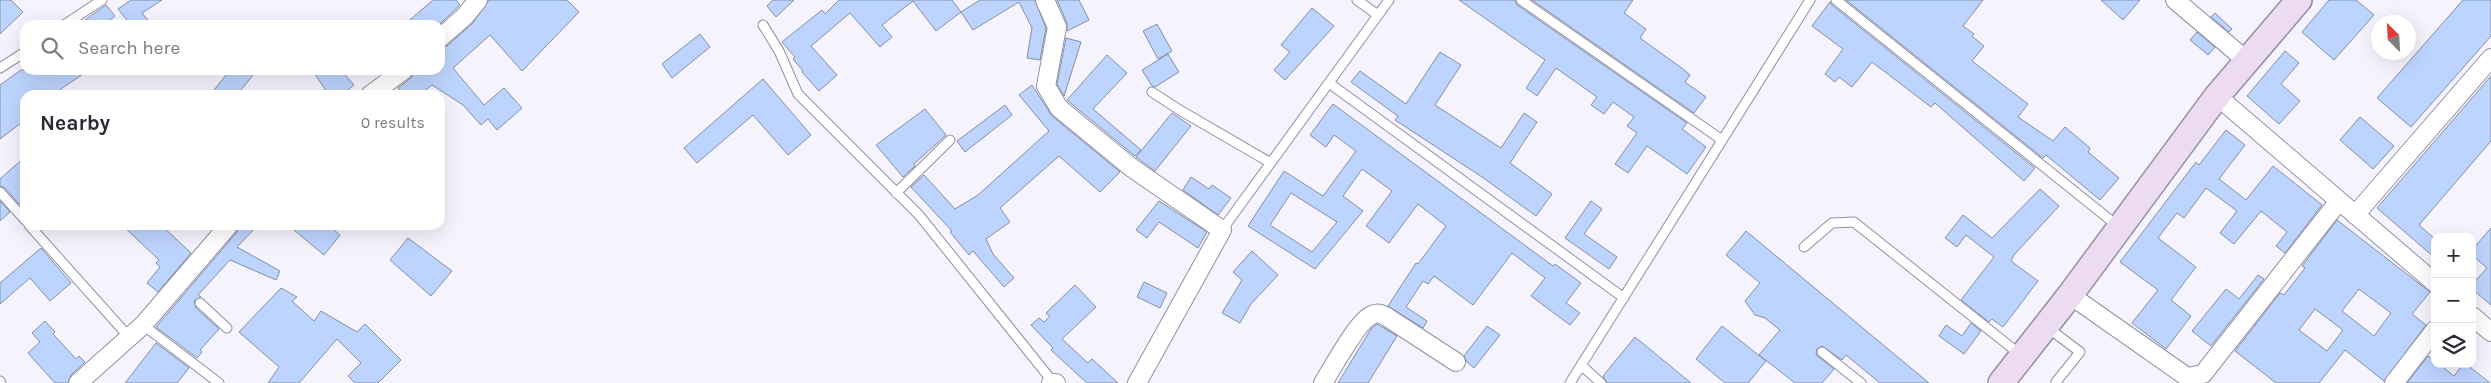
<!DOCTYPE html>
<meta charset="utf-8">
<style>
body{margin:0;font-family:Karla,sans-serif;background:#f7f7f7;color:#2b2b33}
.controls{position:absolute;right:15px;bottom:15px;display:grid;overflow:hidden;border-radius:10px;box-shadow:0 5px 20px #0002}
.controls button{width:45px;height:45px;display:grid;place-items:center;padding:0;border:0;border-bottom:1px solid #e1e1e2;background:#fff;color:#2b2b33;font:25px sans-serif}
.compass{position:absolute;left:2371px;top:15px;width:45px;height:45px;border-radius:50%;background:#fff;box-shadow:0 5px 20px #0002;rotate:336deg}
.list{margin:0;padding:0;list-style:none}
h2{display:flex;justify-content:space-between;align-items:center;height:65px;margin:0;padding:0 20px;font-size:21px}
h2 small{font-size:16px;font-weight:400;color:#7c7c81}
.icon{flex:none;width:28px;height:28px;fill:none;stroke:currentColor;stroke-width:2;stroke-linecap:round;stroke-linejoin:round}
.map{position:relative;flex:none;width:2491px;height:383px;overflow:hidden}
.search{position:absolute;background:#fff;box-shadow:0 5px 20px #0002;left:20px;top:20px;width:425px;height:55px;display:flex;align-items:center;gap:12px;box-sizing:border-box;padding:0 18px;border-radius:15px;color:#7c7c81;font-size:19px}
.panel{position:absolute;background:#fff;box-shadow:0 5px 20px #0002;left:20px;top:90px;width:425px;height:140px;border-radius:15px}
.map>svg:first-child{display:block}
</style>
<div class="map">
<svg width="2491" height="383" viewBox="0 0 2491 383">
<rect width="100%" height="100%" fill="#f5f4fe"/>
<path fill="#bdd4fe" stroke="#848fa3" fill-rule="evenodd" d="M0,0H11L23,12L0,34Z
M131,0H162L142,13L152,25H131L118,9Z
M433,0H456L460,5L439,25H404Z
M489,0H567L579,12L522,71L490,35L453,68L484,105L504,88L522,108L497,130L488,119L481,125L463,105L432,85L419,95H404L398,88L411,78L415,70H440V48L447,46L472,24Z
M773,0H794L776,17L767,6Z
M839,0H952L961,12L936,31L913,1L882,25L892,37L880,47L850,13L811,46L837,75L819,91L802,72L803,71L793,59L795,57L782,42L822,10L825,14Z
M980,0H1035L1046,28L1040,60L1027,58L1032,28L1019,2L973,30L961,12Z
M1057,0H1079L1089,20L1067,31V23Z
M1459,0H1515L1517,5L1687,123L1682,129L1706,147L1687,174L1647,146L1628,173L1615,164L1637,133L1627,126L1634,117L1613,102L1604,114L1591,105L1597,97L1556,68L1537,96L1526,88L1545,60Z
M1532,0H1633L1624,13L1646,29L1640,38L1683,69L1690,75L1685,82L1706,97L1694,113Z
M1846,0H1983L1963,26L1974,34L1972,36L1984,46L1972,61L2028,104L2018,117L2053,141L2065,127L2090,148L2088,152L2119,178L2100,200L2046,155L2043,158Z
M2101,0H2140L2123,20Z
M2329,0H2356L2374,15L2334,60L2302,32Z
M2463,0H2491V36L2411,127L2377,98Z
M1830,2L1832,5L2035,168L2024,181L1935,103L1931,107L1872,62L1852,87L1839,77L1835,82L1825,74L1843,49L1812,26Z
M106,5L115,16L104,25H78Z
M1312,8L1334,26L1285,80L1274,70L1290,52L1281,45Z
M2215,13L2232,29L2229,32L2211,17Z
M1157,24L1172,51L1158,59L1143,31Z
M2197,32L2215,47L2208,55L2190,40Z
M700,34L710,47L672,78L662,64Z
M1066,38L1081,42L1064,96L1057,84Z
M2285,51L2299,63L2281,84L2300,101L2279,124L2247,96Z
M1440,52L1461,65L1435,105L1501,148L1524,113L1537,122L1510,163L1552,194L1536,216L1482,177L1395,120L1398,116L1351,82L1360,71L1406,104Z
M1168,54L1179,72L1155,87L1152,86L1142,70Z
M1107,55L1127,73L1093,109L1141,150L1135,156L1067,100Z
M21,70H89L52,95H25V120L0,139V85Z
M230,70H257L237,95H210Z
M312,70H341L354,85L341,95H329Z
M2491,76V141L2419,225L2435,239V258L2377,208Z
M763,79L811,135L788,155L753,115L697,163L684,148Z
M1032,85L1052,116L1120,172L1100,192L1059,156L1000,208L1010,222L986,239L993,254L1014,278L1004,287L973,251L969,255L950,232L952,231L911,187L924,175L955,209L978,195L1049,131L1019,95Z
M1333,104L1553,266L1555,264L1581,283L1566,303L1580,313L1570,325L1531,296L1545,278L1512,253L1473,305L1434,276L1428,284L1423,281L1406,307L1427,321L1423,328L1388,306L1416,263L1418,264L1446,226L1418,204L1389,243L1366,226L1392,191L1362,169L1343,196L1363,211L1315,269L1248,226L1284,171L1323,196L1356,151L1334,135L1326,147L1310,135ZM1291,193L1337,222L1312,252L1270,225Z
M1005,105L1012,115L965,152L957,141Z
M925,109L946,135L914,164L915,166L903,177L876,145Z
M1172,113L1191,126L1155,171L1136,157Z
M2360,117L2394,146L2373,169L2340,140Z
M2226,130L2245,145L2219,179L2246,200L2273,166L2322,205L2285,253L2276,246L2287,232L2261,211L2234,244L2220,233L2237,211L2206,188L2184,218L2177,213L2158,238L2196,267L2171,300L2191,316L2166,349L2132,323L2158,290L2120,262L2196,162L2199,165Z
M25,157V198L19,204L5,188L0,186V179Z
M1191,177L1209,189L1212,185L1231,198L1218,215L1183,190Z
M2040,189L2059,206L2014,255L2011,261L2038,281L2003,327L1992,319L1989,322L1961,300L1994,257L1966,235L1957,247L1945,238L1963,215L1992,238Z
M0,201L10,212L0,221Z
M1159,201L1207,232L1198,248L1159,222L1147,238L1136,230Z
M1591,201L1602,209L1584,234L1617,257L1609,269L1565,238Z
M2337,220L2430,292L2412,314L2426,325L2384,381L2345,350L2319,383H2276L2235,351L2280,293L2284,295L2305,268L2302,266ZM2359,289L2391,313L2374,336L2342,311ZM2315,309L2343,330L2327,351L2299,330Z
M122,225H161L191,253L158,292L147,283L160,267L156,263L159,260Z
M239,225H258L237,247L280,271L276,280L230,260L198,295L201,297L194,301L196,308L219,329L200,350L202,352L197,358L156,327L237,232Z
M288,225H328L340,235L324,255Z
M2491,228V305L2472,289V285L2487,268L2472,255V250Z
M1746,231L1929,383H1880L1846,355L1842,360L1822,346L1817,349L1816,355L1834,369L1822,383H1795L1759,355L1780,330L1765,318L1755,315L1745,301L1760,283L1726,255Z
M408,238L452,271L431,296L390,260Z
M41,248L71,283L50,301L30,278L0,304V283Z
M1252,251L1278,275L1251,304L1240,323L1222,313L1242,280L1233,272Z
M2258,275L2264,279L2211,346L2192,331L2226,289L2239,299Z
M1144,282L1167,293L1160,308L1137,297Z
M1075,285L1096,307L1062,339L1088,363L1092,359L1118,383H1087L1051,350L1053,348L1031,325L1039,318L1044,322L1050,316L1046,313Z
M281,288L297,297L292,301L314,321L321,311L357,332L365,324L401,360L378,383H355L348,376L361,363L337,339L299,383H268L279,367L239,332Z
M45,321L55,332L53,334L76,359L79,356L85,362L71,375L68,383H55L28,353L40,342L32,333Z
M1971,323L1981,331L1964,354L1939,336L1946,325L1962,336Z
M1377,324L1397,336L1368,383H1338L1371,329Z
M1487,326L1500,335L1474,368L1467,362L1464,356Z
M1722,326L1766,361L1748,383H1725L1696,359Z
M1635,337L1691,383H1607L1603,376Z
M156,343L189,368L177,383H125Z
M2428,356L2435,361V364H2439L2454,376L2463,364H2466L2490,383H2407Z"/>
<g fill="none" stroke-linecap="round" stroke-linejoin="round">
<defs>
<path id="lane" d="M1357,0L1378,15
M1521,0L1722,140
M1836,0L2119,227
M64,25L102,0
M763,25L779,51L798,94L919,215L1053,382
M0,68L25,52
M1329,83L1624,298
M1152,92L1178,109L1271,163
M0,192L25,220
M896,193L950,140
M29,225L129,337
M1222,230L1389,0
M1804,247L1832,223L1854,222L2022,356
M200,303L227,328
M143,325L219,383
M2047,327L2080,352L2056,382
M1822,352L1861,383
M1581,365L1601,383
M0,381L1,383
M1570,383L1810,0"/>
<path id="street" d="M1045,0L1057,27L1046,86L1059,108L1132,168L1222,230L1137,383
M2175,0L2247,61
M440,38L465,16L478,0
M370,95L404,70
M2217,96L2435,283
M2355,215L2491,58
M2070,295L2187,377L2203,374L2339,201
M2472,316L2491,332
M78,383L143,325L229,225
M1051,383H1056
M1323,383C1332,369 1358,320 1372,315C1378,312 1382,314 1387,317L1456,362
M2394,383L2435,330"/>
<path id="secondary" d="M2001,383L2070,295L2217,96L2299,0"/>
</defs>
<use href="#lane" stroke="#9290a6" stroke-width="11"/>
<use href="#street" stroke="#9290a6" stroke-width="20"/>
<use href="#secondary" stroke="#9290a6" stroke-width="28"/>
<use href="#lane" stroke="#fff" stroke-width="9"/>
<use href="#street" stroke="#fff" stroke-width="18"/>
<use href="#secondary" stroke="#ecdbf1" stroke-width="25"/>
</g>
</svg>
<div class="controls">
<button>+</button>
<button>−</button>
<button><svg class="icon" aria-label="layers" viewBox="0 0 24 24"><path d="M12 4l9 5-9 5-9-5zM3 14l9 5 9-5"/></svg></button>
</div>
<svg class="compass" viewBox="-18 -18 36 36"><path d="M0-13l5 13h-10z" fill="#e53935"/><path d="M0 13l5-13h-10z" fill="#7c7c81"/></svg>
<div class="search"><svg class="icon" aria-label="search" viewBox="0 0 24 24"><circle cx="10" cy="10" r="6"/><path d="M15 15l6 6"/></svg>Search here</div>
<section class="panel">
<h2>Nearby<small>0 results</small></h2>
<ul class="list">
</ul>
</section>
</div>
